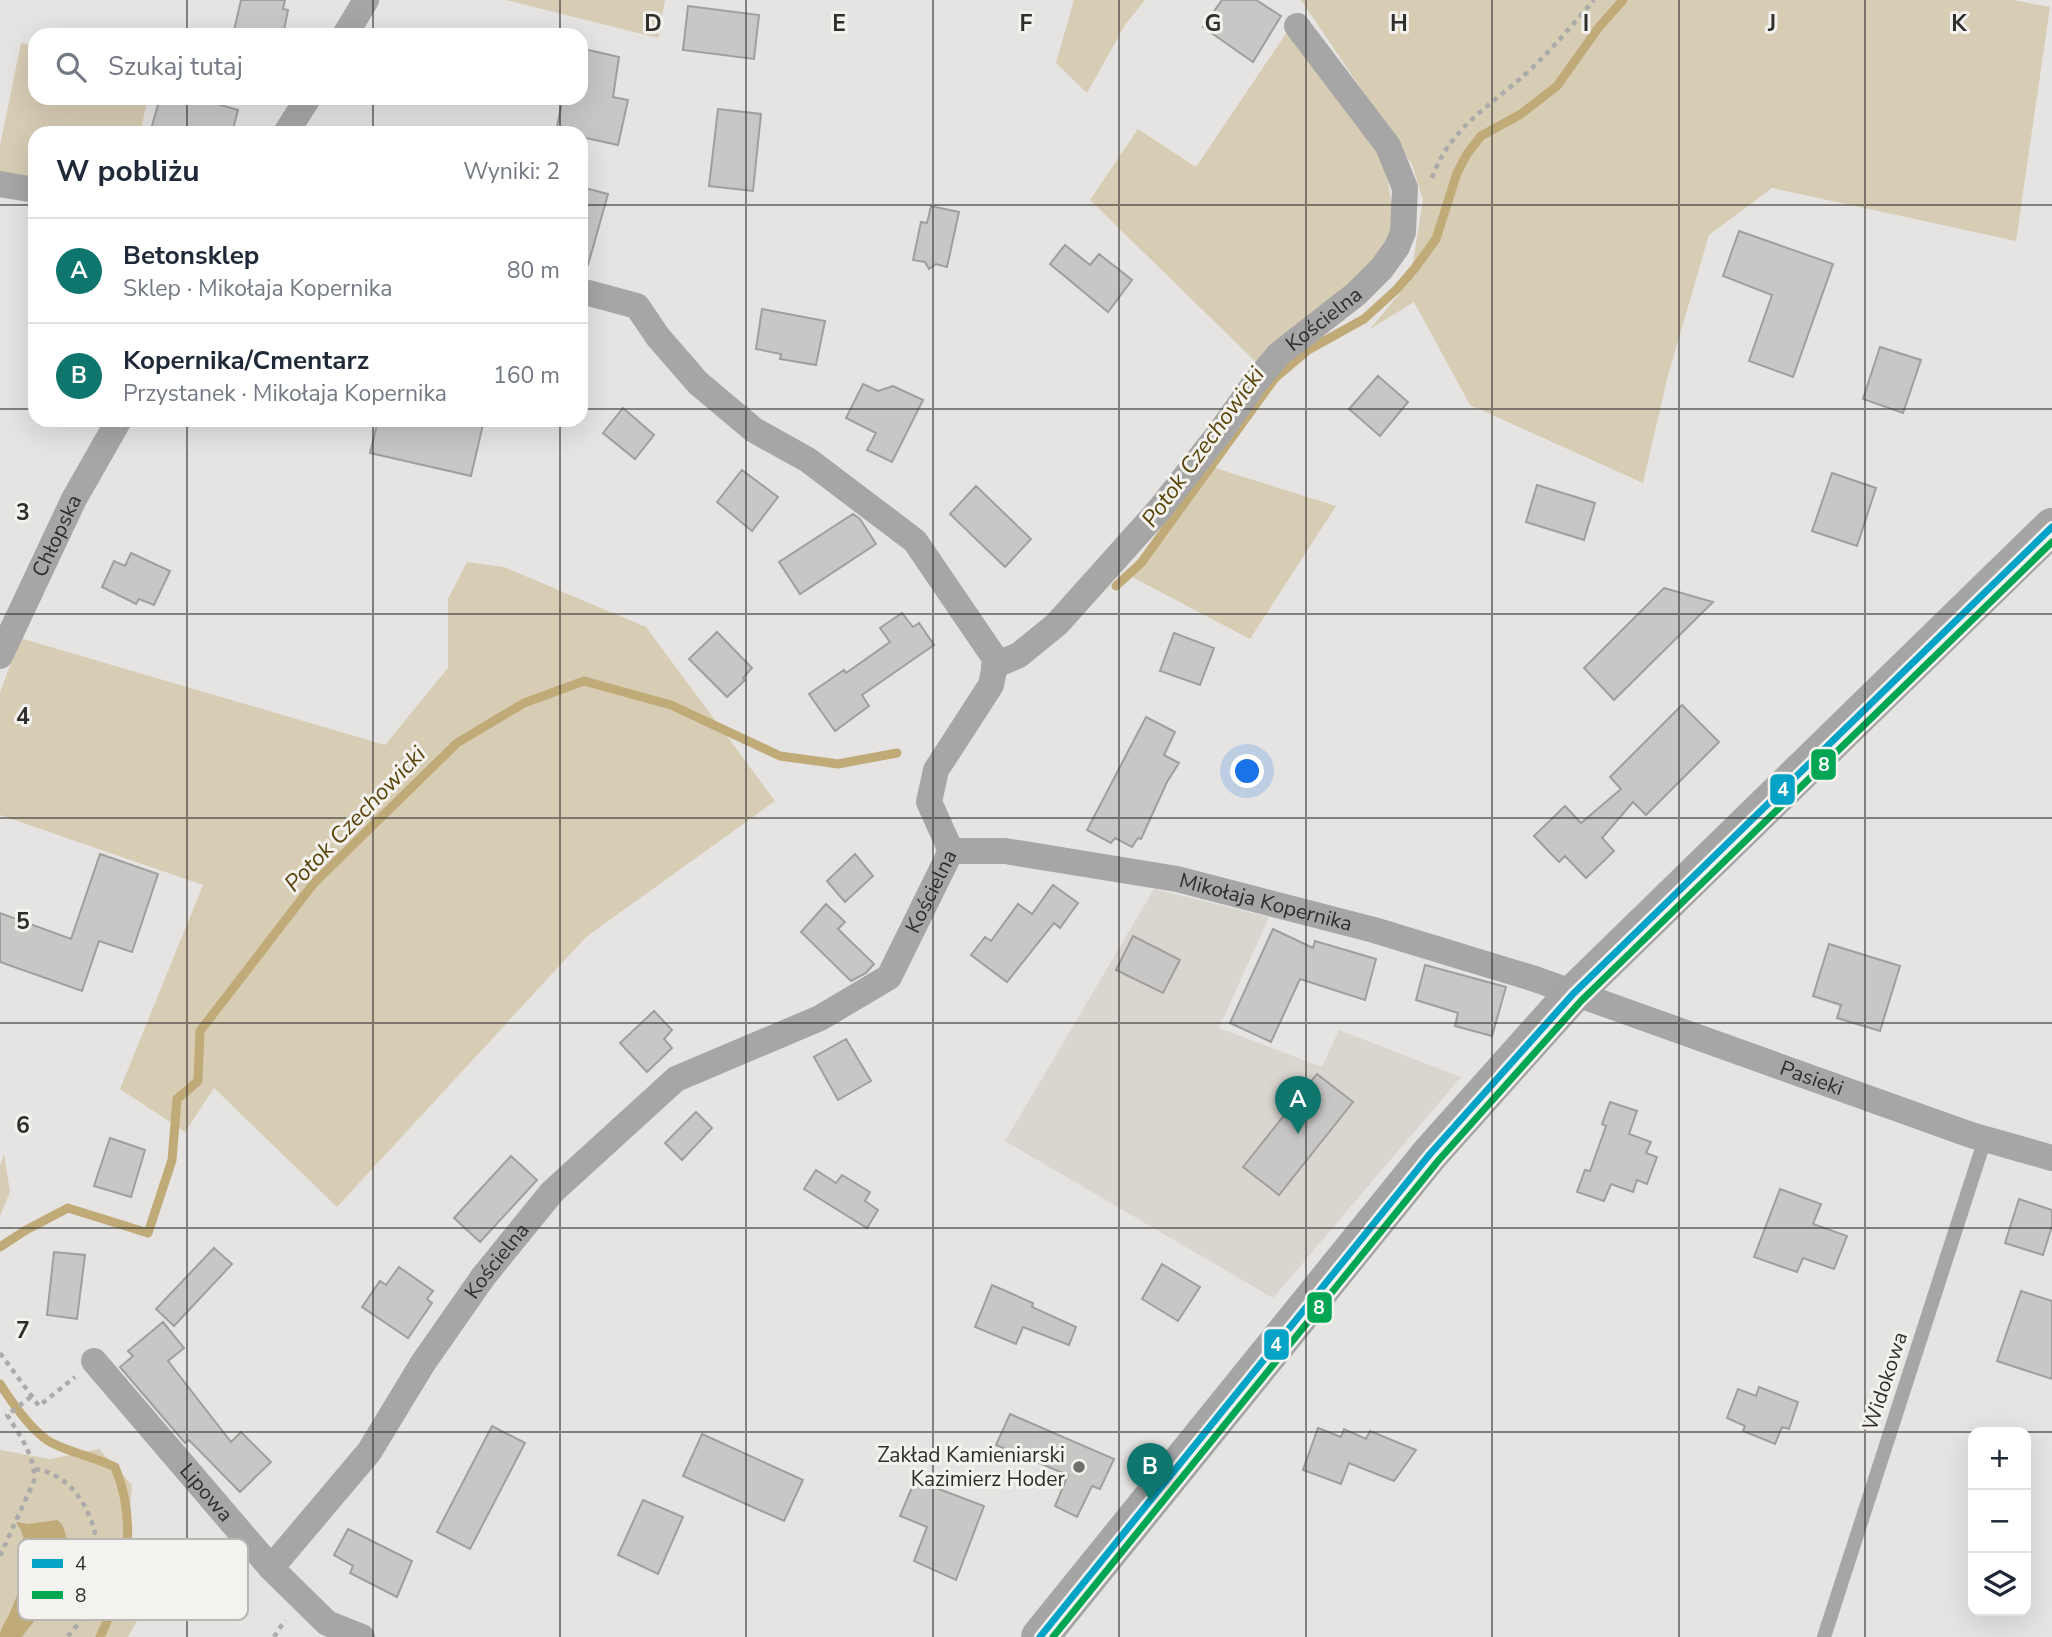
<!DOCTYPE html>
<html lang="pl">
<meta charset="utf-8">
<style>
body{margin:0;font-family:"Nunito Sans",sans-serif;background:#f6f6f7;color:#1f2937}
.controls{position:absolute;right:21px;bottom:21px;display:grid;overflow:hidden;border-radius:14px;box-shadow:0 7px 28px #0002}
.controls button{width:63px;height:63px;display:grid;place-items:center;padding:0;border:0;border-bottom:2px solid #e0e1e3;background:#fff;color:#1f2937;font:35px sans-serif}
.you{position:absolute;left:1248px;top:772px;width:24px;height:24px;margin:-18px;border:5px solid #fff;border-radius:50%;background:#1a73e8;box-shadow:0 0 0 10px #1a73e833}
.badge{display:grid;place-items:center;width:46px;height:46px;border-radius:50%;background:#0f766e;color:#fff;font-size:23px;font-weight:700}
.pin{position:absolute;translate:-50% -58px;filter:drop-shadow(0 2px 4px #0008)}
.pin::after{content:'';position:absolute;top:37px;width:24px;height:21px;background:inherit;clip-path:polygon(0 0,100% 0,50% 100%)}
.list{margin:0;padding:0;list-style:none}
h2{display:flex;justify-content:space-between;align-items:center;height:91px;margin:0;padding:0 28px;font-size:30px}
h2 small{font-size:23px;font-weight:400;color:#747a83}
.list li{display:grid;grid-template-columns:46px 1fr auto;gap:21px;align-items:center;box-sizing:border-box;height:105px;padding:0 28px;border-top:2px solid #e0e1e3}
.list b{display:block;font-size:26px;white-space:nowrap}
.list p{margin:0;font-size:23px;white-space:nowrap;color:#747a83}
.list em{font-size:23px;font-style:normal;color:#747a83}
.icon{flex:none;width:38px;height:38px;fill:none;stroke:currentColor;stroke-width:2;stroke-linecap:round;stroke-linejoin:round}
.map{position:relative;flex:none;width:2052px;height:1637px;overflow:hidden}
.search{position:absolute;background:#fff;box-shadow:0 7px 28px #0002;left:28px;top:28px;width:560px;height:77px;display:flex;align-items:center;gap:18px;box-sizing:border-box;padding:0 24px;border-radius:21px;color:#747a83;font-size:26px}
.panel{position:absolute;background:#fff;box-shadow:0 7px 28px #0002;left:28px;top:126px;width:560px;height:301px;border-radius:21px}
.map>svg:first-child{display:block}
</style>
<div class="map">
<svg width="2052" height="1637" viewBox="0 0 2052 1637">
<rect width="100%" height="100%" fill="#e6e4e2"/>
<path fill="#d9d6d0" d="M1154,889L1269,917L1219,1028L1322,1067L1339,1030L1461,1077L1273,1298L1005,1141Z"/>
<path fill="#d7ccb4" d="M506,0H665L658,38Z
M1074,0H1145L1125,25L1087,93L1056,63Z
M1301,0H2012L2050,7L2016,241L1772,188L1709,235L1668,375L1643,483L1470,405L1414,302L1370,329L1410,281L1423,200L1412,164Z
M1287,32L1384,161L1396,228L1385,255L1256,362L1090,200L1138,129L1196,167Z
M21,43L35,46V98H148L140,133H35V185L0,178V146Z
M1212,467L1336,506L1250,639L1132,577Z
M467,562L504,567L646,627L775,801L586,937L337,1207L214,1088L185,1132L120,1089L203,885L0,815V693L20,638L385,745L448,668V599Z
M4,1154L10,1192L0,1216V1166Z
M99,1449L132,1485L124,1577L152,1594L128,1637H0V1450L50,1459Z"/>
<path fill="#c0ab78" d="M57,1520C76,1532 62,1581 52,1597C44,1611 31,1624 22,1637H0C0,1629 4,1624 8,1617C21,1588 36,1551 16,1522L28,1524Z"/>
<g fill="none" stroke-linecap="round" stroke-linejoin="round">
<path stroke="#c0ab78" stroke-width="9" d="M1116,586L1141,563L1275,378L1308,350L1364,319L1397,289L1415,268L1436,239L1457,173L1467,154L1481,136L1521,114L1557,86L1599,27L1623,0
M0,1247L26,1230L68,1208L148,1233L172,1160L177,1099L198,1081L200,1031L314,883L457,743L524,703L584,681L671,705L780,756L838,764L897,753
M0,1384C11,1401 34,1434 52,1443C72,1453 94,1457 115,1467C139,1525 126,1582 100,1637"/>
</g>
<path fill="#c8c7c5" stroke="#a09f9e" stroke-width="2" d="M241,0H285L283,9L288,10L283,35H233Z
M1222,0H1256L1281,16L1253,62L1203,27Z
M688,6L759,15L754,59L683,50Z
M584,49L619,57L613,97L628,100L618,145L581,137V133L556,131L563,98H581V62Z
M160,98H197L238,110L232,133H150Z
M718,109L761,114L753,191L709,186Z
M581,187L608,194L588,265L581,264Z
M931,206L959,212L947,267L936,264L929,269L925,262L913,260L921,222L927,223Z
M1739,231L1833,264L1793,377L1749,361L1772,295L1723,276Z
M1065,245L1090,265L1099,254L1132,280L1108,312L1050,264Z
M762,309L825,321L816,365L780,359L781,354L756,349Z
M1880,347L1921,360L1903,413L1863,399Z
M1378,376L1408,402L1380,436L1349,409Z
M863,384L878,391L893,386L923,400L892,462L867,450L876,433L846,418Z
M623,408L654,435L635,459L603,433Z
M378,420H484L471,476L370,453Z
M742,470L778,497L752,531L717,502Z
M1832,473L1876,488L1857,546L1812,531Z
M1537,485L1595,503L1584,540L1526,522Z
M976,486L1031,539L1005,567L950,514Z
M853,514L860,519L876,544L800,594L779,562Z
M131,553L170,571L154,605L139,599L136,604L102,587L114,561L125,566Z
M1664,588L1713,602L1614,700L1584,668Z
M902,613L913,627L919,623L934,645L862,695L869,706L835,731L809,694L844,670L846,673L890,642L880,628Z
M717,632L752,668L743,678L745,680L727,697L689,659Z
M1174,633L1214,648L1200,685L1160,671Z
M1682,705L1719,742L1646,815L1633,802L1602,838L1614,851L1586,878L1565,856L1559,862L1534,836L1565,806L1581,823L1621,789L1610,777Z
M1146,717L1175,732L1164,755L1179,763L1167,782L1141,839L1138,838L1132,847L1115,838L1111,843L1087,830Z
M100,854L158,874L132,952L99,941L82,991L0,962V913L71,939Z
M855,854L873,876L845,902L827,881Z
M1053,885L1078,903L1060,928L1054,923L1007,982L971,955L985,937L991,941L1018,904L1032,914Z
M826,904L845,922L838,929L874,964L866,973L851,981L801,932Z
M1273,929L1313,948L1315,941L1376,959L1365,1000L1300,979L1271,1042L1230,1023Z
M1133,936L1180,960L1163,993L1116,970Z
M1829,944L1900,966L1880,1031L1837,1018L1841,1005L1813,996Z
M1425,965L1506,987L1492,1036L1455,1026L1458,1013L1416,1000Z
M654,1011L672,1030L664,1039L672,1048L647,1072L620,1043Z
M846,1039L871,1081L838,1100L814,1057Z
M1317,1074L1353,1102L1279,1195L1243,1167Z
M1610,1102L1637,1111L1629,1134L1651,1142L1646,1153L1657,1157L1647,1184L1637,1180L1633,1192L1611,1184L1604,1201L1577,1192L1585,1170L1590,1171L1606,1126L1602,1124Z
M696,1112L712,1128L682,1160L665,1143Z
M110,1138L145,1150L131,1197L94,1186Z
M511,1156L537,1180L480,1242L454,1218Z
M816,1170L836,1183L842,1175L870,1192L865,1201L878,1210L867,1228L804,1189Z
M1780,1189L1821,1204L1813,1224L1847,1236L1834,1269L1803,1258L1797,1272L1754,1257Z
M2019,1199L2052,1210V1226L2043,1255L2005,1243Z
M214,1248L232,1264L174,1326L156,1309Z
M54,1252L85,1255L77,1319L47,1315Z
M1162,1264L1200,1287L1178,1321L1142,1299Z
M399,1267L433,1291L427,1299L432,1303L408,1338L362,1307L380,1281L386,1285Z
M992,1285L1033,1303L1032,1307L1076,1327L1069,1345L1023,1327L1016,1344L975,1327Z
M2021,1291L2052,1301V1379L1997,1361Z
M163,1322L184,1348L168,1361L231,1442L241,1432L271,1462L240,1492L189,1440L185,1443L120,1367L133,1356L128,1351Z
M1759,1387L1798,1402L1789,1429L1782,1427L1775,1444L1743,1431L1745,1426L1727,1418L1738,1389L1756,1396Z
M1010,1414L1114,1459L1100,1489L1092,1486L1077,1517L1055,1506L1068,1475L996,1445Z
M492,1426L525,1443L470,1549L437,1532Z
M1318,1428L1341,1437L1344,1429L1366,1439L1370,1431L1416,1450L1394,1481L1349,1463L1341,1484L1303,1470Z
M702,1434L803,1480L784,1521L683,1476Z
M915,1480L984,1506L956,1580L914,1561L927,1527L900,1516Z
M643,1500L683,1517L658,1574L618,1555Z
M348,1529L412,1561L397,1597L350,1573L353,1566L334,1555Z"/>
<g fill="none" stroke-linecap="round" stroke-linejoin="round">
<path stroke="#ababaa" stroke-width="4.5" stroke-dasharray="5 5" stroke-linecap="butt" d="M1432,178C1451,125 1493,105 1532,68C1554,47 1574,23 1594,0
M0,1353L39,1406L75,1377
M35,1469C91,1477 110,1555 92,1601C86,1615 76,1627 67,1637
M0,1556L34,1481C36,1458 20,1435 7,1415L32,1396
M274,1637L285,1620"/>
<path stroke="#a6a6a6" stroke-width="14" d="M1824,1637L1985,1139"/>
<g stroke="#a6a6a6" stroke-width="26">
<path d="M345,35L366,0"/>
<path d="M286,133L308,98"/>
<path d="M0,184L35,190"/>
<path id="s1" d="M0,656L74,499L119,420"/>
<path id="s2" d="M994,666L1019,655L1057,624L1159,510L1221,431L1254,384L1279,354L1356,294L1382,268L1397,247L1403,232L1405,188L1388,146L1297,26"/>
<path id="s3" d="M951,851H1005L1177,879L1374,930L1535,979L1971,1135L2052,1158"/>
<path id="s4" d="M94,1361L271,1568L327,1623L362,1637"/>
<path id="s5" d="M271,1568L369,1452L423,1363L483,1277L552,1192L676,1079L820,1018L889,977L951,851L929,802L936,770L991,685L996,660L915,541L808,460L754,430L698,383L658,337L637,306L581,291"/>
</g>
<path stroke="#a5a5a5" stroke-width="38" d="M1040,1637L1430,1154L1573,994L2052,527"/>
<defs>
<path id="bus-1" d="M1040,1637L1430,1154L1573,994L2052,527"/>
<path id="bus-2" d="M1053,1637L1438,1161L1581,1001L2052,542"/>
</defs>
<use href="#bus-1" stroke="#f4f2ef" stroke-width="12"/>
<use href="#bus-2" stroke="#f4f2ef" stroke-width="12"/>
<use href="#bus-1" stroke="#02a3c6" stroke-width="7"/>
<use href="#bus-2" stroke="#00a651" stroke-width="7"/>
</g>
<path fill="none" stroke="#2f2e2d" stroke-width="2" stroke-opacity="0.55" d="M187,0V35M373,0V35M560,0V35M746,0V1637M933,0V1637M1119,0V1637M1306,0V1637M1492,0V1637M1679,0V1637M1865,0V1637M187,98V133M373,98V133M560,98V133M0,205H35M581,205H2052M0,409H35M581,409H2052M187,420V1637M373,420V1637M560,420V1637M0,614H2052M0,818H2052M0,1023H2052M0,1228H2052M0,1432H1973M2026,1432H2052"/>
<circle fill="#6f6e6c" stroke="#f4f2ef" stroke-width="2.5" cx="1079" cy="1467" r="7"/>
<g text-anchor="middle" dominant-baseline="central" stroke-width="6" stroke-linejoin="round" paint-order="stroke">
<g font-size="21" fill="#2f2e2d" stroke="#f4f2ef">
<text stroke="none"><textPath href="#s2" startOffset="483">Kościelna</textPath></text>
<text stroke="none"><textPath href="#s1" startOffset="133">Chłopska</textPath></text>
<text stroke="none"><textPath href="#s5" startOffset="970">Kościelna</textPath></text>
<text stroke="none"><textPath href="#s3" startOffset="320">Mikołaja Kopernika</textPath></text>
<text stroke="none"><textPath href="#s3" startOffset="894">Pasieki</textPath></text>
<text stroke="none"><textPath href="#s5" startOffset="382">Kościelna</textPath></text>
<text transform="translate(1885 1381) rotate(-72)">Widokowa</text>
<text stroke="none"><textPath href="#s4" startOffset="173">Lipowa</textPath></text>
</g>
<g font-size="21" fill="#2f2e2d" stroke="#f4f2ef" text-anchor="end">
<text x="1065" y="1455">Zakład Kamieniarski<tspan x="1065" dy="24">Kazimierz Hoder</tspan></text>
</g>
<g font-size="23" font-style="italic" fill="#5a450a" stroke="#f4f2ef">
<text transform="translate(1203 447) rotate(-54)">Potok Czechowicki</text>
<text transform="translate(355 819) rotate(-46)">Potok Czechowicki</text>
</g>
</g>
<rect x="18" y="1539" width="230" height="81" rx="10" fill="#f4f2ef" stroke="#b9b7b5" stroke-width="2"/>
<rect x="32" y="1559" width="31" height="9" fill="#02a3c6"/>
<rect x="32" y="1591" width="31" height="8" fill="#00a651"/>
<g font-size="19" fill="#2f2e2d">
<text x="75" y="1570">4</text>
<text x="75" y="1602">8</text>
</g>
<g font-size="23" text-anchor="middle" font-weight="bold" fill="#2f2e2d" stroke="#f4f2ef" stroke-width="6" stroke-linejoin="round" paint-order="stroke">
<text x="653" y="31">D</text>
<text x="839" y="31">E</text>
<text x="1026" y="31">F</text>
<text x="1213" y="31">G</text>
<text x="1399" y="31">H</text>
<text x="1586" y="31">I</text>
<text x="1772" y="31">J</text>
<text x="1959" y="31">K</text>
<text x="23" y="520">3</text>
<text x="23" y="724">4</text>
<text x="23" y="929">5</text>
<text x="23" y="1133">6</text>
<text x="23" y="1338">7</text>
</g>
<g stroke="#f4f2ef" stroke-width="2.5">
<rect x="1810" y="748" width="27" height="33" rx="7" fill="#00a651"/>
<rect x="1769" y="773" width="27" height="33" rx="7" fill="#02a3c6"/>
<rect x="1306" y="1291" width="27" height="33" rx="7" fill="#00a651"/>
<rect x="1263" y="1328" width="27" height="33" rx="7" fill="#02a3c6"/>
</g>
<g font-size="19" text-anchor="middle" font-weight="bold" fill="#fff">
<text x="1824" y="771">8</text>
<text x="1783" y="796">4</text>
<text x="1319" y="1314">8</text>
<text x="1276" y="1351">4</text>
</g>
</svg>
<div class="controls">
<button>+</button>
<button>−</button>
<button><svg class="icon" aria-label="layers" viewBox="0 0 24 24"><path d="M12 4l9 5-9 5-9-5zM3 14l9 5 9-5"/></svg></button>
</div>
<div class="you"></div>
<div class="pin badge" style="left:1298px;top:1134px">A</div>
<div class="pin badge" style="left:1150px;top:1501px">B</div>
<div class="search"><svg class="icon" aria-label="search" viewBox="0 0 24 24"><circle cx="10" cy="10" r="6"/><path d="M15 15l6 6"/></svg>Szukaj tutaj</div>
<section class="panel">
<h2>W pobliżu<small>Wyniki: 2</small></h2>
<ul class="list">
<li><span class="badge">A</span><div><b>Betonsklep</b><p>Sklep · Mikołaja Kopernika</p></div><em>80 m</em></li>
<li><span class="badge">B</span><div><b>Kopernika/Cmentarz</b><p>Przystanek · Mikołaja Kopernika</p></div><em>160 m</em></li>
</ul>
</section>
</div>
